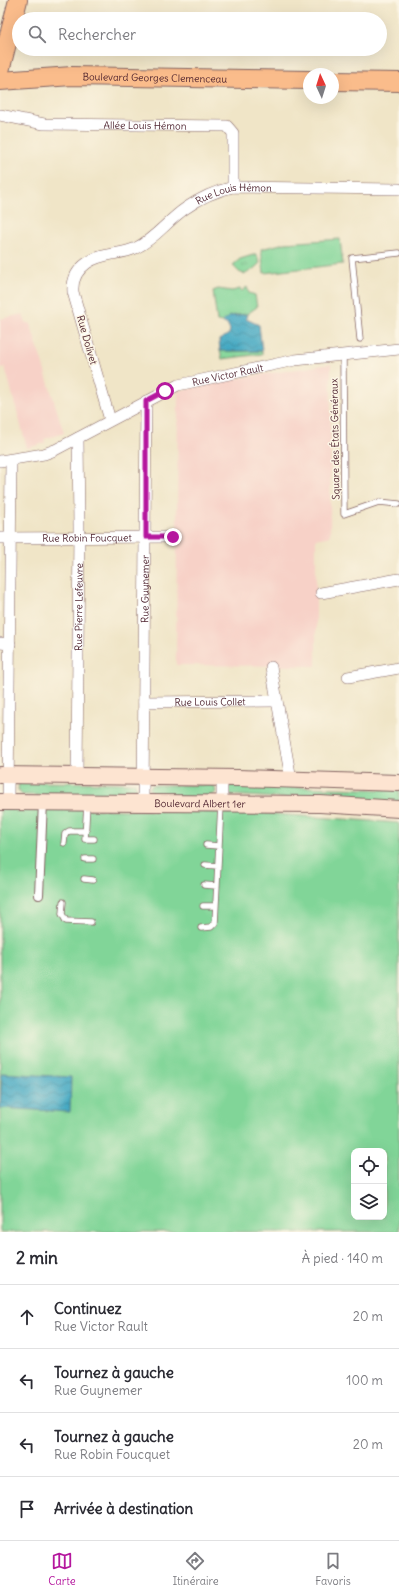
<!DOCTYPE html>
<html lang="fr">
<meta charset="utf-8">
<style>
body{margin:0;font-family:Delius,sans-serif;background:#f7f7f7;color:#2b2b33}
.controls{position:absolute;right:12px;bottom:12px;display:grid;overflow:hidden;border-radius:8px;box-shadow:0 4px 16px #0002}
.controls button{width:36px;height:36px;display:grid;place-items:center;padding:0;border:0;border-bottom:1px solid #e1e1e2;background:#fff;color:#2b2b33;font:20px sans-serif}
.compass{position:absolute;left:303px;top:68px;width:36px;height:36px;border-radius:50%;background:#fff;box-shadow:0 4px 16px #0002;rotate:356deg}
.stop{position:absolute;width:12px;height:12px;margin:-9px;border:3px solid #b5179e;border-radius:50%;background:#fff}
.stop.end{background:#b5179e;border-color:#fff;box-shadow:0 1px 4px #0008}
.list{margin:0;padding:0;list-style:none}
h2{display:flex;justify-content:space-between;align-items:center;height:52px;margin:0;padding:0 16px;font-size:17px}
h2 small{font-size:13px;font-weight:400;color:#7c7c81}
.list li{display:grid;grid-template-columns:26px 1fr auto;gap:12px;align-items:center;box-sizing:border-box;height:64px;padding:0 16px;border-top:1px solid #e1e1e2}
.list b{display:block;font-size:15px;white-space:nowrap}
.list p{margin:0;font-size:13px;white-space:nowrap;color:#7c7c81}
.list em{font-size:13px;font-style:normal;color:#7c7c81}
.icon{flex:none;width:22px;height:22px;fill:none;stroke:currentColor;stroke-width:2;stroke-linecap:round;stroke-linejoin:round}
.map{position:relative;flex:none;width:399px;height:1232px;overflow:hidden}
.search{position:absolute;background:#fff;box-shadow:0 4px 16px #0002;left:12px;right:12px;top:12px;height:44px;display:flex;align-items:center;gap:10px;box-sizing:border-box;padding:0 14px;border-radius:22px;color:#7c7c81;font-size:15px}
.sheet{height:308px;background:#fff}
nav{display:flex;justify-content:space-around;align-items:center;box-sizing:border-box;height:56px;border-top:1px solid #e1e1e2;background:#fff;font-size:11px;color:#7c7c81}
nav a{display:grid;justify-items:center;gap:2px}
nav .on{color:#b5179e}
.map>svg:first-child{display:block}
</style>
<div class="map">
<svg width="399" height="1232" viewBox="0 0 399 1232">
<defs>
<pattern id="park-tufts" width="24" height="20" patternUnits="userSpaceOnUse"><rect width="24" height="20" fill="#81d598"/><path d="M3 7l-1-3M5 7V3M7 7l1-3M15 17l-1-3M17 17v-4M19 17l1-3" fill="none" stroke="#71b683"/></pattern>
<pattern id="water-waves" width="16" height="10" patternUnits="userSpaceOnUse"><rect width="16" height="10" fill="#41a7c2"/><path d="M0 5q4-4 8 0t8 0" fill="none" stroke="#38879e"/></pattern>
</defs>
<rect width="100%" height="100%" fill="#fcf5e5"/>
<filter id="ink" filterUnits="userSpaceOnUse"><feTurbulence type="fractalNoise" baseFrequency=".025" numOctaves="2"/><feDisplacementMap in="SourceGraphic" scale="8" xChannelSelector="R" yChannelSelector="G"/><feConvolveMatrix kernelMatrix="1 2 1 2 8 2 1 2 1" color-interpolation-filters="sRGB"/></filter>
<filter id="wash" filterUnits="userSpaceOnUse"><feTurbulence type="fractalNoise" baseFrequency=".012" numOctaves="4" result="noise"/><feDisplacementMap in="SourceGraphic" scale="16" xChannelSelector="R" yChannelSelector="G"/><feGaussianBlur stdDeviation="0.9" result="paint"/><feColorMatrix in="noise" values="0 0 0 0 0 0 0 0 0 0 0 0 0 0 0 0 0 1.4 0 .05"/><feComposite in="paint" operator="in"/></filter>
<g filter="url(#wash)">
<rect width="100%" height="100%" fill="#f0e5c7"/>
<path fill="#f7d1c7" d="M23,314L26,323H30L64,433L44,439L45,443L27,448L5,367L0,368V319Z
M331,364L330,536L316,539V666L176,665L178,391L234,379Z"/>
<path fill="#81d598" stroke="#667a62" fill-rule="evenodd" d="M340,239L343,264L264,273L261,249L285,243Z
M247,287L249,293L255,295L257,307L247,314L230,316L222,322L217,321L213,291L218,289L232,291L240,289L242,291Z
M220,351H262V354L222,359Z
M19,782L135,783L137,790L130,796L22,795L18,790Z
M152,785H214L216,792L211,797H156L149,788Z
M230,785L399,790V805L229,795L228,788Z
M0,807L259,813L399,823V1232H0ZM354,1151H384V1217H354Z"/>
<path fill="url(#park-tufts)" stroke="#667a62" d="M253,255H257L260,263C249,273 243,280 233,265L240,259Z"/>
<path fill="url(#water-waves)" stroke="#466376" d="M247,314L246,319L259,325L262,351H220L219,340L229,334L230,330L228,325L222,322L230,316Z
M2,1073L71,1077L70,1112L0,1108Z"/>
</g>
<g filter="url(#ink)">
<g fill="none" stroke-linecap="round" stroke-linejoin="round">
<defs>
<path id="service" d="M360,339L352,258L399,253
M343,355L344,514L379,502L399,504
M87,804L85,839H94
M64,843L65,834L69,831H86
M206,845L219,846
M85,859H93
M205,865L218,866
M84,879L93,880
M204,885L217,886
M63,902L62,914L66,921L91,922
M203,906H215
M201,928L211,927L215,923L221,805"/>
<path id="pedestrian" d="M39,895L43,802"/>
<g id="minor">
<path id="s1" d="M0,115L44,124L227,126L233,133V187"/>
<path id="s2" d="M110,420L73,292C72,280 77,270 87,263C101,253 120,255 136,248C156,238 168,220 186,208C200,198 216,191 233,187L399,189"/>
<path id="s3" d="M0,461L44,454L55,450L178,385L295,360L399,349"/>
<path id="s4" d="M0,538L173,537"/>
<path d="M321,593L399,579"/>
<path d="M0,643L10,644"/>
<path d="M271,667L291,779"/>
<path d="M348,677L399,668"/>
<path id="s5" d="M144,702L277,701"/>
<path id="s6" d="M77,776L79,527L78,438"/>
<path d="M222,778V803"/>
<path d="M8,802L11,460"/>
<path id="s7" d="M143,803L146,401"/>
</g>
<g id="secondary">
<path d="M0,775L238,778L399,783"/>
<path id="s8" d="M0,802L320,804L399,809"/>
</g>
<g id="primary">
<path d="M0,71L18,0"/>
<path id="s9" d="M0,81L72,76L309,80"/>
<path d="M333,81L399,82"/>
</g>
</defs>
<use href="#service" stroke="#846462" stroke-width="7"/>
<use href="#pedestrian" stroke="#846462" stroke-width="10"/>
<use href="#minor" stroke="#846462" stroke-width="12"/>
<use href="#secondary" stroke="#846462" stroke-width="18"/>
<use href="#primary" stroke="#846462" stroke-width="20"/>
<use href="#service" stroke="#fff" stroke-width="5.5"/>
<use href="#pedestrian" stroke="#fff" stroke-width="8"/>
<use href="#minor" stroke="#fff" stroke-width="11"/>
<use href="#secondary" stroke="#fde4d1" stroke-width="16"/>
<use href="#primary" stroke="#fabc8b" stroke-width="18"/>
</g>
</g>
<g fill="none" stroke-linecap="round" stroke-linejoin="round" filter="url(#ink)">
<path stroke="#b5179e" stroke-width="5" d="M165,391L146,401V537H173"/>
</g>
<g text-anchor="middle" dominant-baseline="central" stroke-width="3" stroke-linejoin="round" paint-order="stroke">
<g font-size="10" fill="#4a1f2b" stroke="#fcf5e5">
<text stroke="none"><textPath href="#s9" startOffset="155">Boulevard Georges Clemenceau</textPath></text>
<text stroke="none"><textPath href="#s1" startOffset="146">Allée Louis Hémon</textPath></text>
<text stroke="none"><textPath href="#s2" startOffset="334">Rue Louis Hémon</textPath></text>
<text transform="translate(87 340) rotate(74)">Rue Dolivet</text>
<text stroke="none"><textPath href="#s3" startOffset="246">Rue Victor Rault</textPath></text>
<text transform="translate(335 439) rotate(-91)">Square des États Généraux</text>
<text stroke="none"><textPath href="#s4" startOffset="87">Rue Robin Foucquet</textPath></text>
<text stroke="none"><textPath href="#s7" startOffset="214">Rue Guynemer</textPath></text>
<text stroke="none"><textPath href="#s6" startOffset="169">Rue Pierre Lefeuvre</textPath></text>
<text stroke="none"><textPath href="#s5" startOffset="66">Rue Louis Collet</textPath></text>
<text stroke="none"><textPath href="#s8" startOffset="200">Boulevard Albert 1er</textPath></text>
</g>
</g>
</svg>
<div class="controls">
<button><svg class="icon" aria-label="locate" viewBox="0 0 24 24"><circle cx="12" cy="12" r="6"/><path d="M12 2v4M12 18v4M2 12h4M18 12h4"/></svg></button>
<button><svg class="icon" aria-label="layers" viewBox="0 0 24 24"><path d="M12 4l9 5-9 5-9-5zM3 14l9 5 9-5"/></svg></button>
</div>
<svg class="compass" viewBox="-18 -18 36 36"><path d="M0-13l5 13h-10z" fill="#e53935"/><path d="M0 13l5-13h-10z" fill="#7c7c81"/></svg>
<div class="stop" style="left:165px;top:391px"></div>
<div class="stop end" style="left:173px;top:537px"></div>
<div class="search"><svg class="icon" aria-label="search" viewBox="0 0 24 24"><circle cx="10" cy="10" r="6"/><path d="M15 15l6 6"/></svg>Rechercher</div>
</div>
<section class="sheet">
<h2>2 min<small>À pied · 140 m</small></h2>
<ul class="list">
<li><svg class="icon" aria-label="ahead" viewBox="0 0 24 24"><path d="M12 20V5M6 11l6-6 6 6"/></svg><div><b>Continuez</b><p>Rue Victor Rault</p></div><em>20 m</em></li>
<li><svg class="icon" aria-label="left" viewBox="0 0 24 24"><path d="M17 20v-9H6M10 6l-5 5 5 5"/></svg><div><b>Tournez à gauche</b><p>Rue Guynemer</p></div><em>100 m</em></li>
<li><svg class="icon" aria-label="left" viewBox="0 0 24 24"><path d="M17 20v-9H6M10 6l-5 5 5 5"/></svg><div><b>Tournez à gauche</b><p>Rue Robin Foucquet</p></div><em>20 m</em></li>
<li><svg class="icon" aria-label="arrive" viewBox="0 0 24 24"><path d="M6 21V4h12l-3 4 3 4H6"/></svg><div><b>Arrivée à destination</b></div></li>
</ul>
</section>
<nav>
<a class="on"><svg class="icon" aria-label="map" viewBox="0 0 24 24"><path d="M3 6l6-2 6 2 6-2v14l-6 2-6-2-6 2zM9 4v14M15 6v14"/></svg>Carte</a>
<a><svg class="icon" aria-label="directions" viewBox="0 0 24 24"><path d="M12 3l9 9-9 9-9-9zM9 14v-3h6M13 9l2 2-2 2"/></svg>Itinéraire</a>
<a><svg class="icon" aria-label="saved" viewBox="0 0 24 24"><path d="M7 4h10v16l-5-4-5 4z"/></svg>Favoris</a>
</nav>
